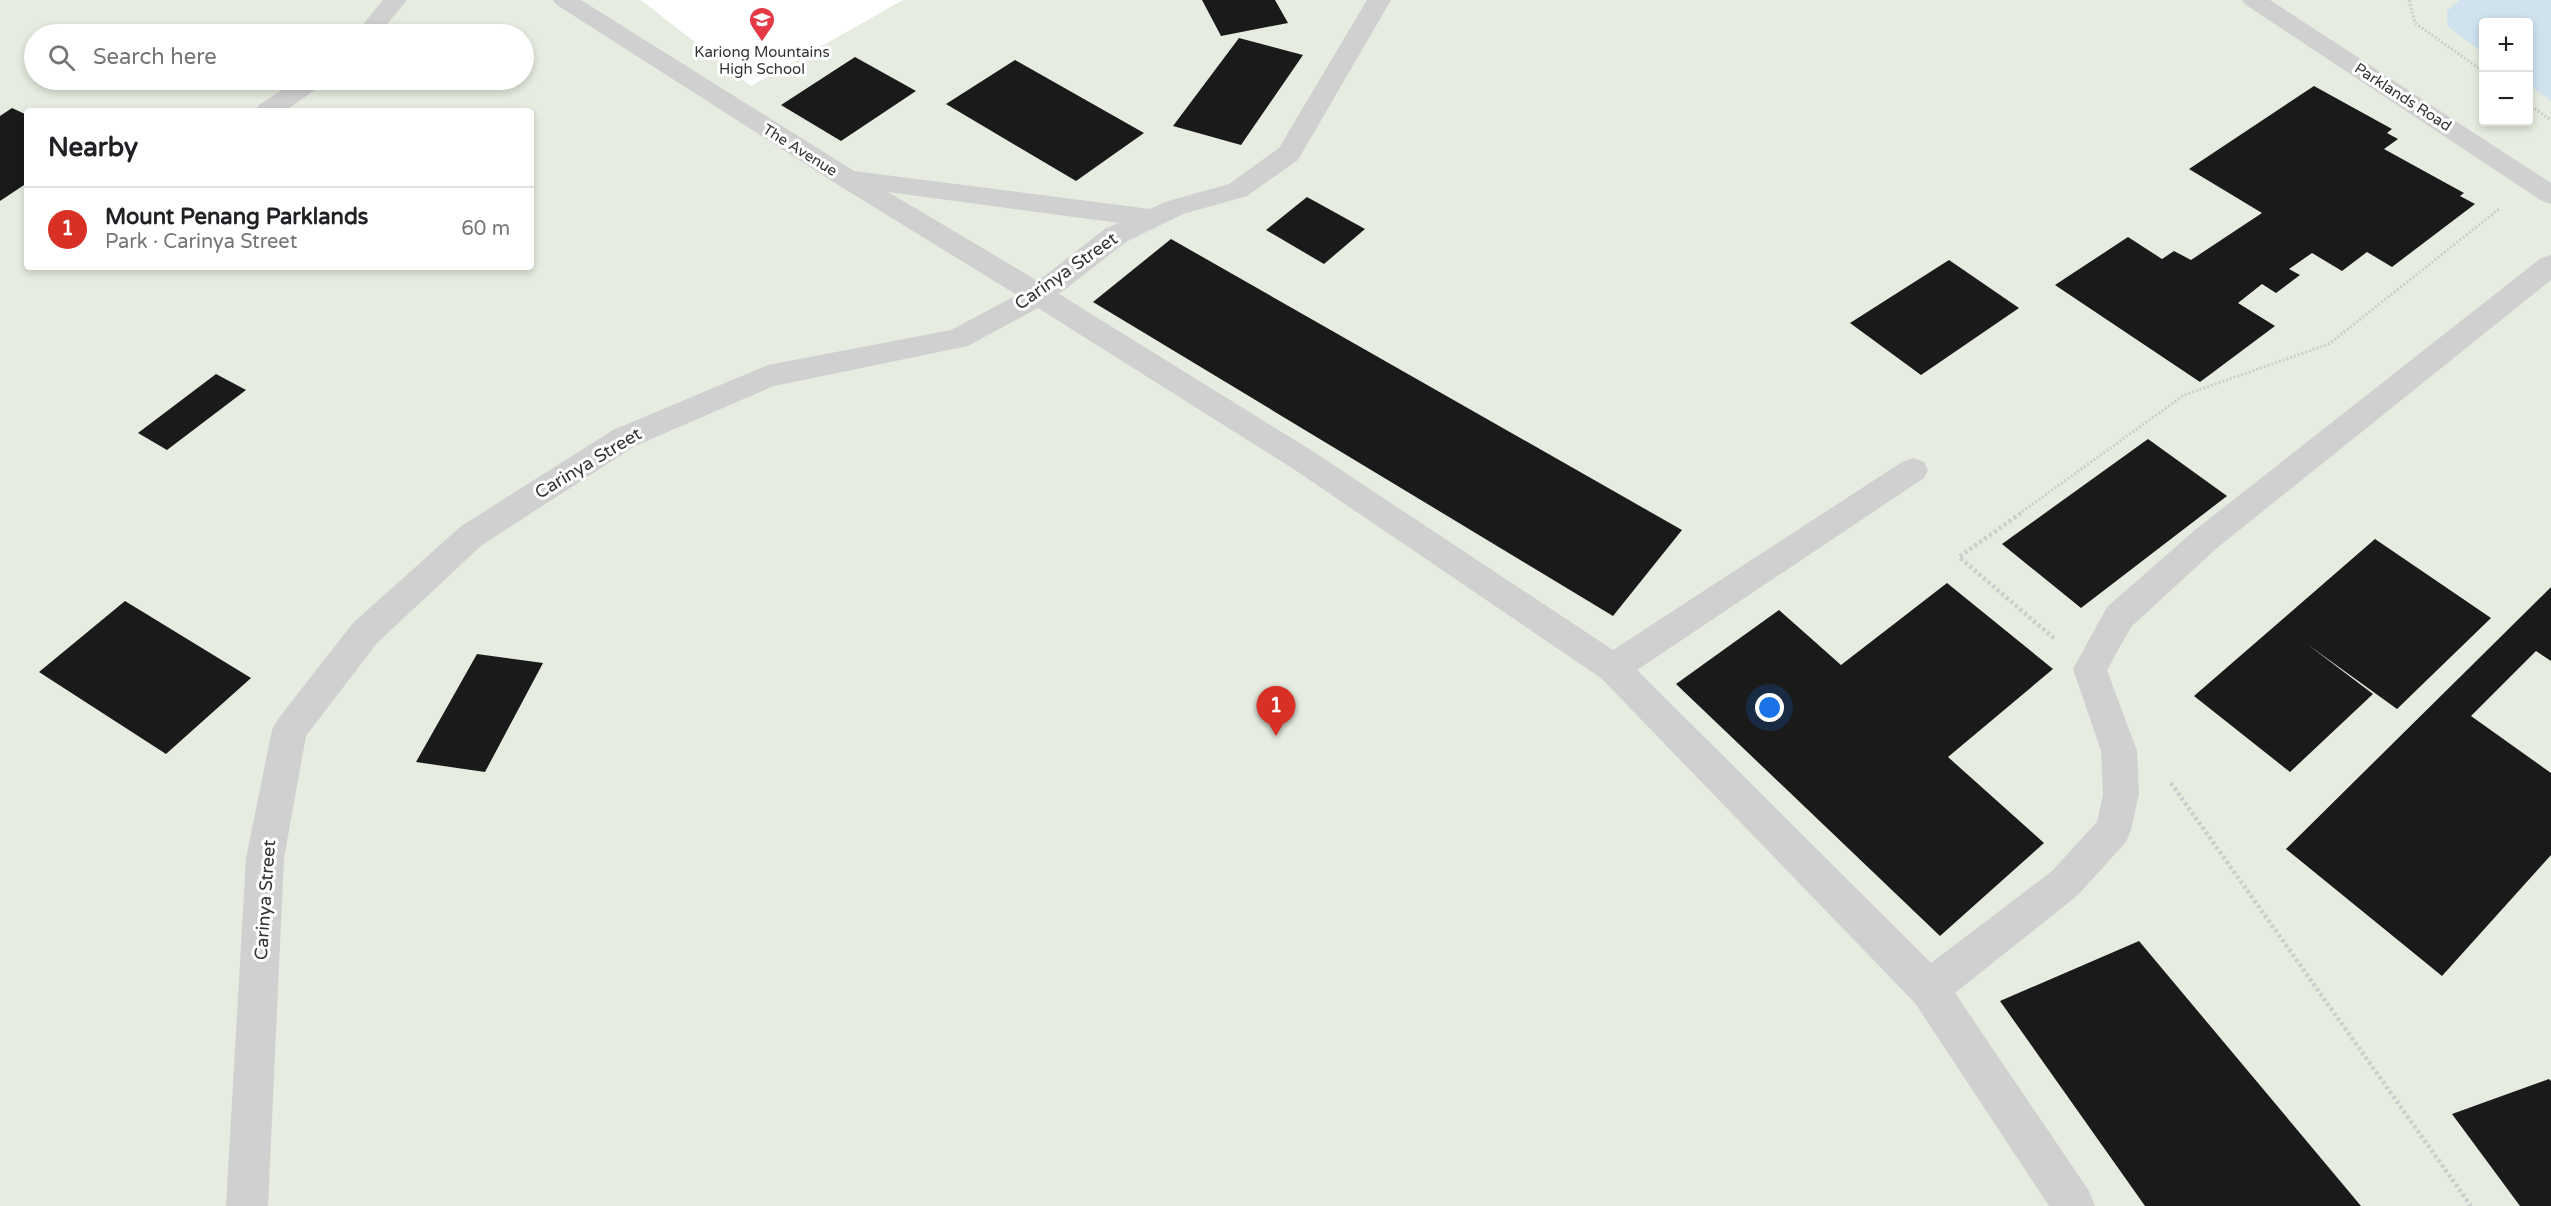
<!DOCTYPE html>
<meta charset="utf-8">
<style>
body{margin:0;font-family:"Varela Round",sans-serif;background:#f2f2f2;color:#202124}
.controls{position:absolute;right:18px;top:18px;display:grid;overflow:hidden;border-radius:6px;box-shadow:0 3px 9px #0003}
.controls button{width:54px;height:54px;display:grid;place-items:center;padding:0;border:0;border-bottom:2px solid #e0e0e0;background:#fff;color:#202124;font:30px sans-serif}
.you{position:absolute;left:1770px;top:708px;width:21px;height:21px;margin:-15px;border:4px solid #fff;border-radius:50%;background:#1a73e8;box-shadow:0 0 0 9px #1a73e833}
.badge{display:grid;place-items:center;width:39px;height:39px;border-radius:50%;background:#d93025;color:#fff;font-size:20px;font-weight:700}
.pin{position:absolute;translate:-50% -50px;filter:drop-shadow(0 2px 3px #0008)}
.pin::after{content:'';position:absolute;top:32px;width:21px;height:18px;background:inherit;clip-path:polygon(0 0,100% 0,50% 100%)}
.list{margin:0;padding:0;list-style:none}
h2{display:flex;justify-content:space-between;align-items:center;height:78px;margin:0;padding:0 24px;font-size:26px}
h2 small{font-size:20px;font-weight:400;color:#757577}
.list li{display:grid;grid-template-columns:39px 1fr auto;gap:18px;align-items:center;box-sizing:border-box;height:84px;padding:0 24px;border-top:2px solid #e0e0e0}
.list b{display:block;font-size:22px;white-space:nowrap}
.list p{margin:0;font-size:20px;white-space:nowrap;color:#757577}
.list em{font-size:20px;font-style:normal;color:#757577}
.icon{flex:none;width:33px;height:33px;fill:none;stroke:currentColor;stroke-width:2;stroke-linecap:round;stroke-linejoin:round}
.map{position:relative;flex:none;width:2551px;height:1206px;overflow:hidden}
.search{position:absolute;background:#fff;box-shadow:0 3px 9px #0003;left:24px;top:24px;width:510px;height:66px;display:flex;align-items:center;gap:15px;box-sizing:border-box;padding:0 21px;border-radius:33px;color:#757577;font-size:22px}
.panel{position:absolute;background:#fff;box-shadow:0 3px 9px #0003;left:24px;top:108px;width:510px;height:162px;border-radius:6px}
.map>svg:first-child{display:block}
</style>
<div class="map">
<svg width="2551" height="1206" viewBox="0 0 2551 1206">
<rect width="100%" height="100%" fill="#fff"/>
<path fill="#e6ecdf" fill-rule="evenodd" d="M0,0H641L751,86L903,0H2551V1206H0ZM2484,22H2528V122H2484ZM34,34H524V80H34ZM27,111H531V267H27Z"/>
<path fill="#cfe2ee" d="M2460,0H2551V101L2529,85L2528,22H2484L2483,53L2447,26V11Z"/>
<path fill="#1a1a1a" d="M1202,0H1275L1288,23L1221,36Z
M1239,38L1303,55L1241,145L1173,126Z
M855,57L916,91L841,141L781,105Z
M1015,60L1144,133L1076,181L946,104Z
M2314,86L2392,129L2387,133L2398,139L2384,149L2464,193L2460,196L2475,204L2392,267L2367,252L2342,271L2312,253L2289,269L2300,275L2276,293L2262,284L2238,303L2275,326L2200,382L2055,285L2128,237L2162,259L2174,251L2191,260L2262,213L2189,169Z
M12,108L27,115V183L0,201V116Z
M1307,197L1365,229L1324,264L1266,230Z
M1171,239L1682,530L1613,616L1093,302Z
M1949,260L2019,308L1921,375L1850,323Z
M216,374L246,390L167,450L138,433Z
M2148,439L2227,496L2081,608L2002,544Z
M2375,539L2491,618L2397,709L2307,644L2373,694L2290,772L2194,696Z
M1947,583L2053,669L1948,757L2044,843L1940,936L1676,684L1779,610L1841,665Z
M2551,587V661L2536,651L2471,716L2551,773V855L2442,976L2286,849Z
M125,601L251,678L166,754L39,672Z
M477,654L543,663L485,772L416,762Z
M2139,941L2361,1206H2145L2000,1001Z
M2549,1079L2551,1081V1206H2520L2452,1114Z"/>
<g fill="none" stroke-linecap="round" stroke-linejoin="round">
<path stroke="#cdcdcd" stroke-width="3" stroke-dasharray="2 2" stroke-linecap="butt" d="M2409,0L2415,23L2484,72
M2528,104L2551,120
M2019,514L2184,395L2329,344L2499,209"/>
<path stroke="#cdcdcd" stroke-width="4.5" stroke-dasharray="3 3" stroke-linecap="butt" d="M2021,513L1959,557L2056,640
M2171,783L2471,1206"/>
<path fill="#d0d0d0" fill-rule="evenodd" d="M383,0H407L379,34H355Z
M553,0H581L854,171L1150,209L1165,202L1229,184L1279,148L1367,0H1391L1298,160L1247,196L1183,214L1126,242L1059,294L1314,452L1613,650L1902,462L1913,458L1924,462L1928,470L1924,478L1637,670L1931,963L2052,871L2097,822L2103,794L2101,751L2073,669L2107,607L2195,530L2541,258L2551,255V280L2217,548L2131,627L2107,670L2137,751L2139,794L2131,830L2126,842L2078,895L1955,993L2089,1191L2095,1206H2049L1915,1003L1601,678L1292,468L1038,308L968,346L774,386L635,446L482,545L377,643L306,736L284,858L268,1206H226L246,858L272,730L278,719L353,623L460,527L613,430L768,365L951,330L1017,295L835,183L557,5ZM888,192L1119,223L1106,228L1038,281Z
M2242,0H2270L2551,183V204L2542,201L2246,5Z
M297,80H325L322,85L285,111H255L259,105Z"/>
</g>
<defs>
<symbol id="school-pin" viewBox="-11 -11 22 30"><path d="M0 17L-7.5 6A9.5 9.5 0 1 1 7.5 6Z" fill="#e63946" stroke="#fff"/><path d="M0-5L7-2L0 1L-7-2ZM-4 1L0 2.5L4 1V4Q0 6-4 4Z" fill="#fff"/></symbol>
</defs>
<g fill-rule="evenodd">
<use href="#school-pin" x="747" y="5" width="30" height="40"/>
</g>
<g text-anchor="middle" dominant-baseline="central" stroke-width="6" stroke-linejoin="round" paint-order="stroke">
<g font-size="15" fill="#333" stroke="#fff">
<text x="762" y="52">Kariong Mountains<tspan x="762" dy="17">High School</tspan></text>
</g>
<g font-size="15" fill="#333" stroke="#fff">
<text transform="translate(2403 97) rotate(33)">Parklands Road</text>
<text transform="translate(800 150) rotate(32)">The Avenue</text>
</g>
<g font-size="18" fill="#333" stroke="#fff">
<text transform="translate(1066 271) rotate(-35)">Carinya Street</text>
<text transform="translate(588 463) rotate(-31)">Carinya Street</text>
<text transform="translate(265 900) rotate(-86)">Carinya Street</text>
</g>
</g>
</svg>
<div class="controls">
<button>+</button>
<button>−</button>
</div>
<div class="you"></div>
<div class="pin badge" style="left:1276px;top:736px">1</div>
<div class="search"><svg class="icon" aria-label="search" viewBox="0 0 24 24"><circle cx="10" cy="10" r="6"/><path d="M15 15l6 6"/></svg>Search here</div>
<section class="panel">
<h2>Nearby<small></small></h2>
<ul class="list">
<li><span class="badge">1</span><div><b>Mount Penang Parklands</b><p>Park · Carinya Street</p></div><em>60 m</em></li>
</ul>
</section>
</div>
